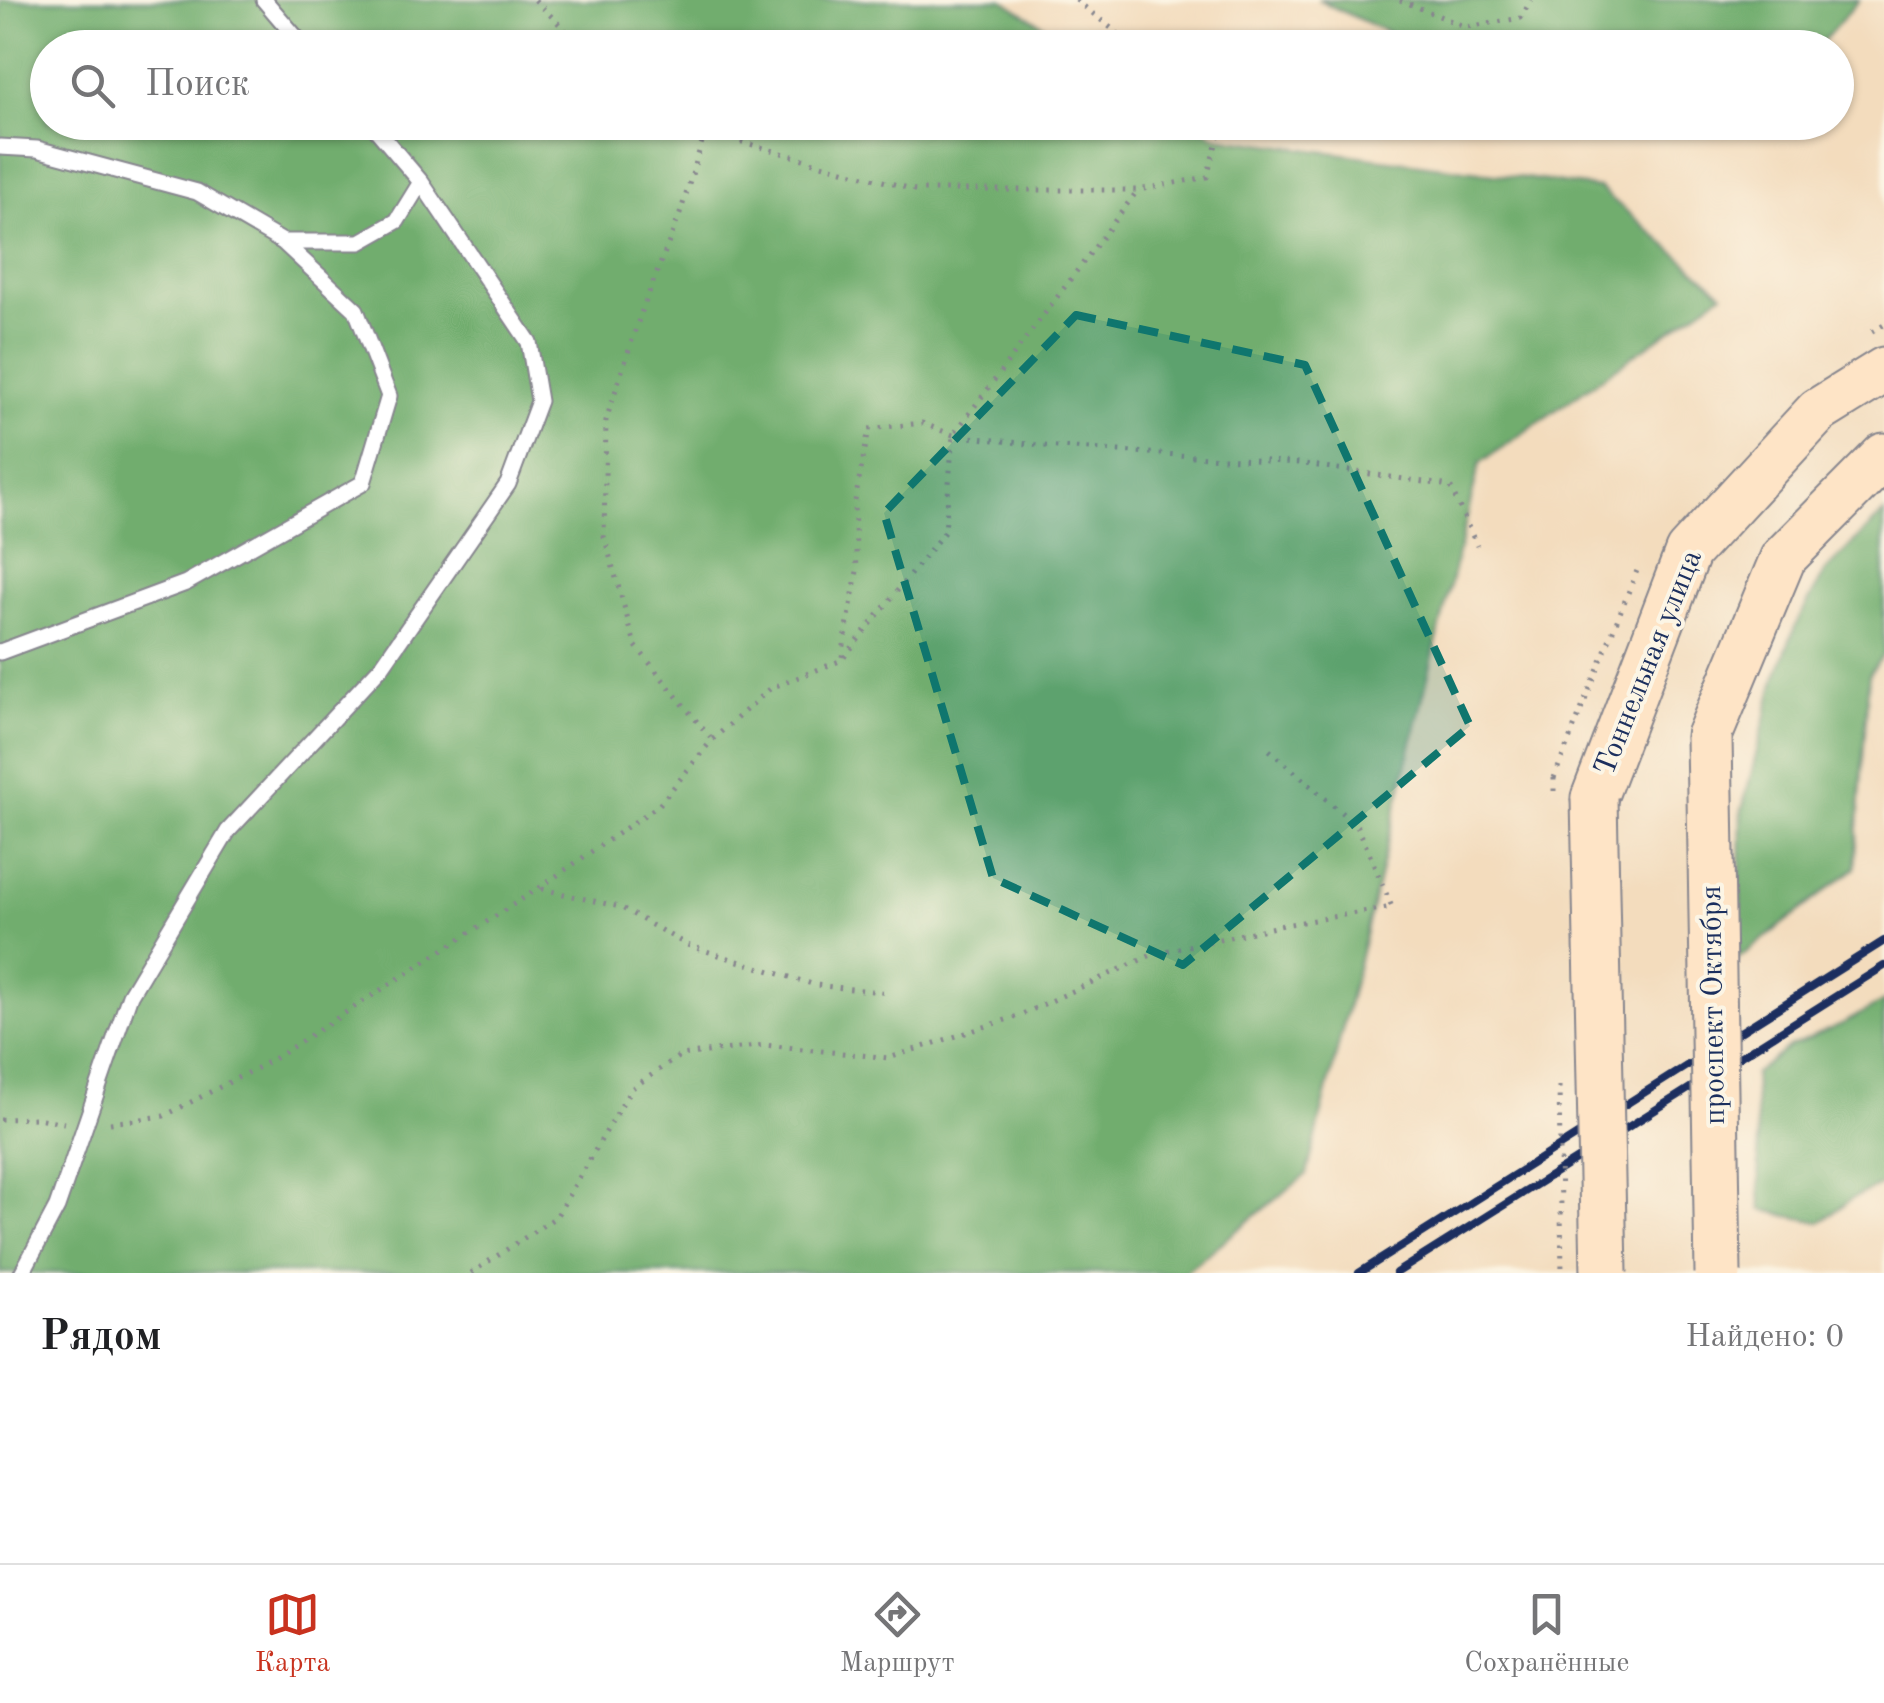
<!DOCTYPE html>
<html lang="ru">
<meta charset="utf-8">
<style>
body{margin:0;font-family:"Old Standard TT",serif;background:#f2f2f2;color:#202124}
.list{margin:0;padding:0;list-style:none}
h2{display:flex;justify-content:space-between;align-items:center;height:130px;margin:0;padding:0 40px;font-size:42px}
h2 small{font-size:32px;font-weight:400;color:#757577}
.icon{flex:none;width:55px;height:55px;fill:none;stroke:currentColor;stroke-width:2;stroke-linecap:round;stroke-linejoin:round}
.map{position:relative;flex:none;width:1884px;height:1273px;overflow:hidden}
.search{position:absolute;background:#fff;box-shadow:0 2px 8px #0004;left:30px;right:30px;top:30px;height:110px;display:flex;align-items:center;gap:25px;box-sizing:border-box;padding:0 35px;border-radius:55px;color:#757577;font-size:38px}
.sheet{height:290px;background:#fff}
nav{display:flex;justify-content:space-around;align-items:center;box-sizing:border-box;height:140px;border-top:2px solid #e0e0e0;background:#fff;font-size:28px;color:#757577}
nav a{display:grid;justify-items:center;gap:5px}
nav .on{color:#c8321e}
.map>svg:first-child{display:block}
</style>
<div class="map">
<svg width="1884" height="1273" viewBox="0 0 1884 1273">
<rect width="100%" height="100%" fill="#fcf5e5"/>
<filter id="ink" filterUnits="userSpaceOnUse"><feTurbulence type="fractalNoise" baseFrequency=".01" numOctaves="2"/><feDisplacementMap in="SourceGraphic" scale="20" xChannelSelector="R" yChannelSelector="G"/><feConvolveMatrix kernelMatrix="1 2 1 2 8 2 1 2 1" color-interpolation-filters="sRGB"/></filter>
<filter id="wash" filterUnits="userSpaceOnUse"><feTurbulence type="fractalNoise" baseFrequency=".0048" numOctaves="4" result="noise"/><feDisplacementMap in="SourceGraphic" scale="40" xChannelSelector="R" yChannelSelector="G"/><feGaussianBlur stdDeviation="2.25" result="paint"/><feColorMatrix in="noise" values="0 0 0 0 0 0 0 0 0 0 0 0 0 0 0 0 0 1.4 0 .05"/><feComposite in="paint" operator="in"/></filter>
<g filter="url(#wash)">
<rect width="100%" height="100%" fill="#f3dcbd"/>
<path fill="#71ad6e" stroke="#466e66" stroke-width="2.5" d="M0,0H1003L1077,47L48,48V122L1194,123L1217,137L1599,188L1723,293L1480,463L1307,1174L1184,1273H0Z
M1318,0H1859L1818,47H1419Z
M1579,123H1753L1610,137Z
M1884,513V653L1869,675L1855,868L1738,959L1741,814L1775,679L1796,624L1826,570Z
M1884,1001V1183L1850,1200L1821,1222L1788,1216L1761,1209L1754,1074L1789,1047L1842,1024Z"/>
</g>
<g filter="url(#ink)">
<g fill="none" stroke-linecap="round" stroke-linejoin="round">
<defs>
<path id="service" d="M264,0L305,48
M0,147L37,149L197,192L283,242L356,310L389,396L363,483L186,583L0,652
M283,242H360L397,221L421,182
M22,1273L57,1207L130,995L228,831L382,666L508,484L539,401L529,342L421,182L370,122"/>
<path id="secondary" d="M1709,736L1783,558L1884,456
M1594,798L1688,552L1818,411L1884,370"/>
</defs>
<use href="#service" stroke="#87868e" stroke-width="19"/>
<use href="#secondary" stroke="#87868e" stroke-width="49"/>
<path stroke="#87868e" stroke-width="5" stroke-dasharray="2.5 8" stroke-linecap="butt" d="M535,0L583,48
M1076,0L1136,48
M1400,0L1466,27L1521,18L1531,0
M670,122L915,190H1138L1207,177L1222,122
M705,132L680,214L641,313L606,420L604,536L635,645L712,740
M1872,332L1884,325
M842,657L857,571L854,506L869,429L922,423L953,435L1044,446L1298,463L1450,486L1477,546
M1554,778L1638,568
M542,889L620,907L687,945L815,985L890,993
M0,1119L37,1118L64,1123
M110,1123L164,1116L272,1060L539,888L659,805L712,740L771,688L842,660L945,531L953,435L1138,190
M471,1273L556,1217L631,1089L681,1055L765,1045L889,1058L1018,1016L1156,953L1284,925L1392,907L1358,827L1266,747"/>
<use href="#service" stroke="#fff" stroke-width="15"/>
<use href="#secondary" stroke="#fee4c6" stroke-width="45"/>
<path stroke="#1b2f5e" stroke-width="8" d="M1359,1273L1884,941
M1396,1273L1884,966"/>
<defs>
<path id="secondary-bridge" d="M1709,736L1718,1273
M1594,798L1604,1273"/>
</defs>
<use href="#secondary-bridge" stroke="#87868e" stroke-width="49" stroke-linecap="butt"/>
<path stroke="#87868e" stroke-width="5" stroke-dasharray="2.5 8" stroke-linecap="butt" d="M1554,778V795
M1559,1086L1562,1273"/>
<use href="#secondary-bridge" stroke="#fee4c6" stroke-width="45"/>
</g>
</g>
<path fill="#0f766e" fill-opacity="0.2" stroke="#0f766e" stroke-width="8" stroke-dasharray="20 12" stroke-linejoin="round" d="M1076,315L1305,365L1470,726L1183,965L993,878L884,513Z"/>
<g text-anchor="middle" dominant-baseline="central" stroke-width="8" stroke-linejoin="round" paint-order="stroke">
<g font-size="30" fill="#1b2f5e" stroke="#fcf5e5">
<text transform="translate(1649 663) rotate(-68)">Тоннельная улица</text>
<text transform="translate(1714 1005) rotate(-91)">проспект Октября</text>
</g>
</g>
</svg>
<div class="search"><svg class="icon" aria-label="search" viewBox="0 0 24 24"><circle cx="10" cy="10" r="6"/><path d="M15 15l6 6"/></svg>Поиск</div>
</div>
<section class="sheet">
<h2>Рядом<small>Найдено: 0</small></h2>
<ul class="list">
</ul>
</section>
<nav>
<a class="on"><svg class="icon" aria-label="map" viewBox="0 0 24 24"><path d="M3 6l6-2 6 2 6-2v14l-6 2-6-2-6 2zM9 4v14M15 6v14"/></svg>Карта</a>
<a><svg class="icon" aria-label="directions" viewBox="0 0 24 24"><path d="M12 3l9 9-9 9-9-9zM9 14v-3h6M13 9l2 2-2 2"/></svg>Маршрут</a>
<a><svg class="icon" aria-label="saved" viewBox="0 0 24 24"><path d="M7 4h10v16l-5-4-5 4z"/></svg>Сохранённые</a>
</nav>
